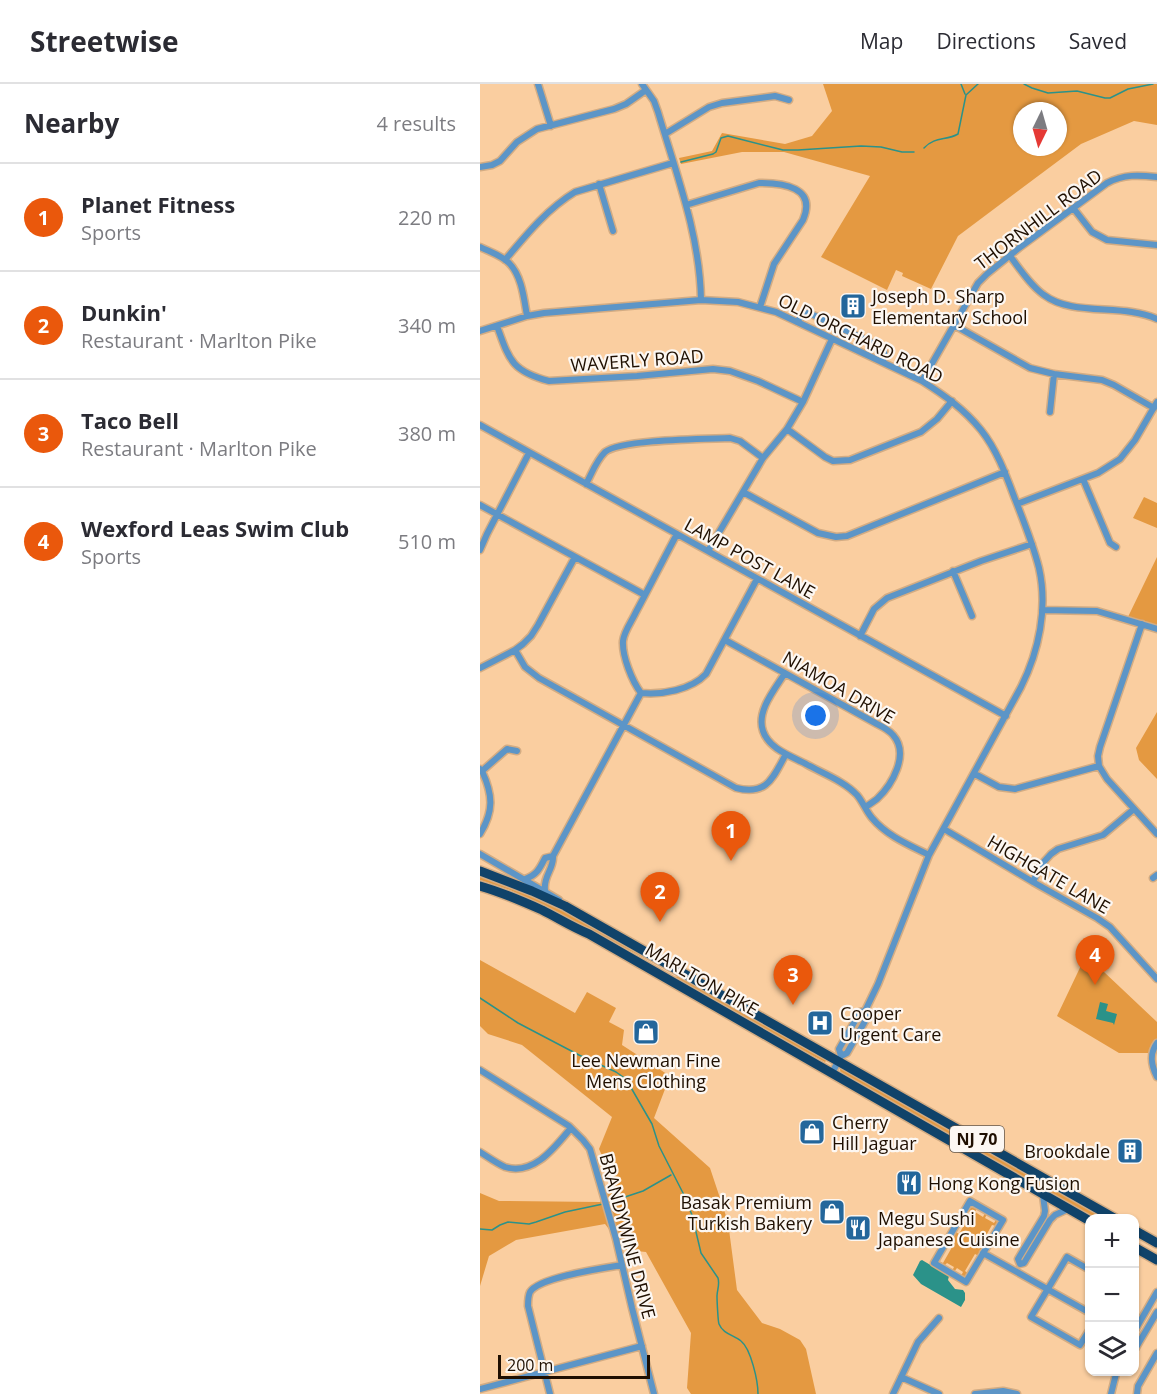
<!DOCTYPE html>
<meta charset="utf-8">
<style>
body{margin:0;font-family:"Open Sans",sans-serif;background:#f7f7f7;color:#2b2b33}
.controls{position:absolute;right:18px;bottom:18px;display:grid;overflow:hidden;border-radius:12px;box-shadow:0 2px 4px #0004}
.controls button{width:54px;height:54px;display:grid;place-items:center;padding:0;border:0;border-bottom:2px solid #e1e1e2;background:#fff;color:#2b2b33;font:30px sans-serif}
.compass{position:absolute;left:533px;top:18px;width:54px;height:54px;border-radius:50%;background:#fff;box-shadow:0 2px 4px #0004;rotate:185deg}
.scale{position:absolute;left:18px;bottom:15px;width:152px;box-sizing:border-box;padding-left:6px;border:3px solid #1f0f01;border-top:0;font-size:16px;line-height:21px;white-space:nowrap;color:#1f0f01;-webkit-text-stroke:4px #fcf7f2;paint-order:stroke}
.you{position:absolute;left:336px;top:632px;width:21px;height:21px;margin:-15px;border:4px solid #fff;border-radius:50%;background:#1a73e8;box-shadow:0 0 0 9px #1a73e833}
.badge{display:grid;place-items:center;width:39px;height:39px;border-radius:50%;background:#ea580c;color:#fff;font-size:20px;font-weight:700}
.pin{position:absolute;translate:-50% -50px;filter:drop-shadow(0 2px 3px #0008)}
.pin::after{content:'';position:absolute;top:32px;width:21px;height:18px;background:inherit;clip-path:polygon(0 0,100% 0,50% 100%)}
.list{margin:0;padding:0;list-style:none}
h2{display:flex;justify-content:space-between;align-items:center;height:78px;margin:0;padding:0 24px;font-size:26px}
h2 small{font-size:20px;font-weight:400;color:#7c7c81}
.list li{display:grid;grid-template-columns:39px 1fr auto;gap:18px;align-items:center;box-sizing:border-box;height:108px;padding:0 24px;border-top:2px solid #e1e1e2}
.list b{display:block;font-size:22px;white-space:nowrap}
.list p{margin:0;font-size:20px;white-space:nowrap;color:#7c7c81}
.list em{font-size:20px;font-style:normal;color:#7c7c81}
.icon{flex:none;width:33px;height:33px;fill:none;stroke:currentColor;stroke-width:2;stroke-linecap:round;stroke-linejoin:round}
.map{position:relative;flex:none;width:677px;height:1310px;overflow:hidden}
header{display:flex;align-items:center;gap:36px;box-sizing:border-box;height:84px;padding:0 30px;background:#fff;border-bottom:2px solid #e1e1e2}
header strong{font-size:28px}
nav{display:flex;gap:33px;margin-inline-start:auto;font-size:21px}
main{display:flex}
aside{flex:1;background:#fff}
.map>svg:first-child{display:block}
</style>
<header>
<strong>Streetwise</strong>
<nav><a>Map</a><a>Directions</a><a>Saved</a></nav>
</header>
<main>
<aside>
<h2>Nearby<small>4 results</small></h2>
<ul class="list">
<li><span class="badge">1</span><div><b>Planet Fitness</b><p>Sports</p></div><em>220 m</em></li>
<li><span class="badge">2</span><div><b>Dunkin'</b><p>Restaurant · Marlton Pike</p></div><em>340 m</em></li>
<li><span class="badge">3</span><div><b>Taco Bell</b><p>Restaurant · Marlton Pike</p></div><em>380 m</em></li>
<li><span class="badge">4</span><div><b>Wexford Leas Swim Club</b><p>Sports</p></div><em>510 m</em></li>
</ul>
</aside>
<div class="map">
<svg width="677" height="1310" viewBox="0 0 677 1310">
<rect width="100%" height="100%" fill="#facea0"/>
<path fill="#e49941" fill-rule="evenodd" d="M343,0H677V41L654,37L601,60L478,152L451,205L422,192L423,189L416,186L407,206L341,173L390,92L304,68H262L201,80L199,74L232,67L242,49L305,60L332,52L352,27ZM542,27H578V63H542Z
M664,413L677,419V444L653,434Z
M677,473V545L647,535Z
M677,628V695L659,676L656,664Z
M0,791L61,816L104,836L192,887L185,885L66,823L30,806L0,796Z
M606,871L677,938V959L672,969H639L577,932Z
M0,876L95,929L107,908L136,924L129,938L144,946L142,961L190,992L174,1034L230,1084L248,1138L257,1206L282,1239L300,1245L320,1256L326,1265L336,1310H211L207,1304L211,1249L166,1168L145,1166L125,1140L36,1156L9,1172L0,1202V1109L19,1117L120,1118L135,1100L119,1065L132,1033L42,961L8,950L0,942Z
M202,892L347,975V976L345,978L274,941L193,893Z
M359,983H361L482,1053L484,1057L482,1059L361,989Z
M500,1064L504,1065L625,1134H614L500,1069L498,1067Z
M494,1123L497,1124L495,1128L503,1133L505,1129L507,1130L505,1134L514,1139L516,1136L517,1138L516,1142L512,1141L500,1162L503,1165L499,1172L495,1170L485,1187L489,1190L486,1192H481L483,1188L477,1184L474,1188L472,1187L474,1183L467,1179L464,1182L458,1179L459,1177L463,1179L475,1158L471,1156L476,1148L479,1150L491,1129L488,1127L490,1124Z"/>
<path fill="#2b9289" d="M620,918L628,920L626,927L637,930L634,941L633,939L616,935Z
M442,1176L469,1192L468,1196L475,1205L483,1206L485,1209V1216L481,1223L441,1200L433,1191L440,1177Z"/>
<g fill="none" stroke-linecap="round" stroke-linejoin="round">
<path stroke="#2b9289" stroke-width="1.5" d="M481,0L485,10
M544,0L552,4L568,9L597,7L625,14H630L648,5L673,0
M486,11L498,0
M444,64C455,52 466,57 478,50L486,11
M201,78L233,70L236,68L241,54L248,52L303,66H318L381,62L401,63L422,68H434
M0,914L38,939L99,971L136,988L146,995L172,1040L179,1062L203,1109L212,1131L221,1169L238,1194C240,1201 237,1206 237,1212C237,1216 238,1238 239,1240C243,1250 254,1251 261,1257C271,1265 278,1297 278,1310
M127,1119L163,1107L191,1091
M0,1145L12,1146L20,1141L28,1138L49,1140L56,1138L85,1128L123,1120"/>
<defs>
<path id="minor" d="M58,0L71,42
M162,0L174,17L178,28C196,89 220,151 221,216
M185,50L229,23L242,19L295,12L309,16
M0,83L12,81L20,77L37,58L57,45L134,25L146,20L166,6
M119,100L133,147
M206,121L279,99C303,99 337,103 323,136L294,180L280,223
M594,125L612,148L627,156L677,161
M0,163C10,168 21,171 29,179C42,192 44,215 47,232
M530,172C540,185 550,201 564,211C593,233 643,219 677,235
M25,176C46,151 67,125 95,108L193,79
M317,238L323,230L329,229L401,263C406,267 404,272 403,278
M474,241L550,284L574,290L622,296L634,301L674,324
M17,242C29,275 31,287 69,297L157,292L233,285L250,287L278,297L323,318
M0,247L47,232L64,229L221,216L258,218L296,228L442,297C464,311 484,325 501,346C517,366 526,391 535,415C544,438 553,460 559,484C568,524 559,567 541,603L449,771L398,900L385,927L388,932L367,969L361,972
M442,297L498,199L507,190L539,164L627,99C644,90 659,91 677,93
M570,328L574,290
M0,341L526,632
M307,345L345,373L353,377L370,376L441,348L457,335L472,317
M603,395L630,459L636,463
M106,400C112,389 116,377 125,368C141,355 226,355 250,354L260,357L283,374
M263,408L338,449L356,453L367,452L525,388
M537,420L618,389L640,375L655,356L677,318
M0,421L165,511
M0,466L7,450L49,369
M228,467L283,374L307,345L323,318L352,255
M473,487L492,532
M562,526L617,527L677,545
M662,540L620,663L618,672L619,682L627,695L677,750
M380,552L394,525L407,514L501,477L552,460
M245,556L397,640C403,643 409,646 413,651C430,670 412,701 397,715C393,718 389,721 385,723
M35,566L45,583L59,594L256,704C288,712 293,693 306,670
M0,584L35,566L43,560L51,552L58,541L95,473
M305,589C295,605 276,627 283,647C289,665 311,672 326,680C342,689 364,697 377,711C383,718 386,727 392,734C407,752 429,761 449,771
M161,609C182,611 211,606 226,590L277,495
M161,609C152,597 142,572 143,557C144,547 152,537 156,528C170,502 183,476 197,450
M0,685L2,687C13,711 14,727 0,750
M2,687L27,665L37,667
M495,690L519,703L535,705L619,682
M464,745L553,798L617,834L630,843L677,895
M0,770L79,816
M673,794L677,791
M45,795C57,791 60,784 65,774L73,772
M553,798L560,782L571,770L578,765L623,751L654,725
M65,806C63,792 74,785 73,772L161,609
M677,959C669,970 671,981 677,993
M0,986L89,1042L103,1056L110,1065L136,1155L152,1224L174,1310
M352,989L361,972L359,965L380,928L385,927
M0,1068C8,1073 16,1079 25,1083C54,1092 75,1063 91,1044
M563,1111L565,1127L564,1132L538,1175L540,1180L544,1179L570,1136L575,1131L588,1125
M490,1117L523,1136L486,1198L454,1179Z
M503,1169L610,1229
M610,1186L587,1173L551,1233L600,1261L610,1245
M654,1248L677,1208
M654,1267L677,1228
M421,1293L459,1310
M0,1305L162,1262
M70,1310L48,1222C48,1217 48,1212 50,1208C59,1193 124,1184 142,1181
M413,1310L438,1258L459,1234
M495,1310L523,1307L537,1310
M631,1310L636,1290
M657,1310L658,1302L677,1269"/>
<path id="highway" d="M0,787L52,807L85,822L634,1134
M0,802C21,808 42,817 62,826C78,834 92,843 109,850C276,944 442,1042 610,1137
M654,1146L677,1159
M654,1163L677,1176"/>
</defs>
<use href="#minor" stroke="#d3ac83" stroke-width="9"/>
<use href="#highway" stroke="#d3ac83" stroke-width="12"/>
<use href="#minor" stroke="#5c95c7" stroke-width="6"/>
<use href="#highway" stroke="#10436a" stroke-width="9"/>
</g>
<defs>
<symbol id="building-square" viewBox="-11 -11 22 22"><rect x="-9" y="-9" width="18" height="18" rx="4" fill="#23669b" stroke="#fcf7f2"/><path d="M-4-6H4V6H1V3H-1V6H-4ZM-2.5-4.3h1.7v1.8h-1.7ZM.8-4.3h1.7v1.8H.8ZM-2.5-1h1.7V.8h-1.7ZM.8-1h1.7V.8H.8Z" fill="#fff"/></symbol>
<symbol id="hospital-square" viewBox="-11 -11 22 22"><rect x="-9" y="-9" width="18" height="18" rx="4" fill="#23669b" stroke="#fcf7f2"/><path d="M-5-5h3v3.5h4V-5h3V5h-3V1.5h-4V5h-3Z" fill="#fff"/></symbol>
<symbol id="shop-square" viewBox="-11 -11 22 22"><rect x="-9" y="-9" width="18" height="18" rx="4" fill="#23669b" stroke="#fcf7f2"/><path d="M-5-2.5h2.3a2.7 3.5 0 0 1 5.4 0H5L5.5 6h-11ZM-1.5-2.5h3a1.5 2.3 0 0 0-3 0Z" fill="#fff"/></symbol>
<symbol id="restaurant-square" viewBox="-11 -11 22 22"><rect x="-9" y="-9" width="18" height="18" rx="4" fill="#23669b" stroke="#fcf7f2"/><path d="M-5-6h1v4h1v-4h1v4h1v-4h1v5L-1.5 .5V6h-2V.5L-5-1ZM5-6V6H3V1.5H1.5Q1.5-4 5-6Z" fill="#fff"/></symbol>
</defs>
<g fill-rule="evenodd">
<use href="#building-square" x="358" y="207" width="30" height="30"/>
<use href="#hospital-square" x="325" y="924" width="30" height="30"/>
<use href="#shop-square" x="151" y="933" width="30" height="30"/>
<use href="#shop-square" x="317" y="1033" width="30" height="30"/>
<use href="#building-square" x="635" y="1052" width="30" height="30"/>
<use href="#restaurant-square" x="414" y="1084" width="30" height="30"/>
<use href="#shop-square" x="337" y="1113" width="30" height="30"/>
<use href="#restaurant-square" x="363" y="1129" width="30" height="30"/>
</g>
<g text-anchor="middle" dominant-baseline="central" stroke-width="4.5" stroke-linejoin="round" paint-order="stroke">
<rect fill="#fcf7f2" stroke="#615549" stroke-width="1.5" x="470" y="1042" width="54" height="26" rx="4.5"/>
<g font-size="16" font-weight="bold" fill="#1f0f01">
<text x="497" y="1055">NJ 70</text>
</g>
<g font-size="18" fill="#1f0f01" stroke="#fcf7f2">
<text transform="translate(558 135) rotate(-37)">THORNHILL ROAD</text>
<text transform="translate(381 254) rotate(26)">OLD ORCHARD ROAD</text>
<text transform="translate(157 276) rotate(-4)">WAVERLY ROAD</text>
<text transform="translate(270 474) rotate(29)">LAMP POST LANE</text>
<text transform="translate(359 603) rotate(30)">NIAMOA DRIVE</text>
<text transform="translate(569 790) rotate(30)">HIGHGATE LANE</text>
<text transform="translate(222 895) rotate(30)">MARLTON PIKE</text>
<text transform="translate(148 1152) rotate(75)">BRANDYWINE DRIVE</text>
</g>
<g font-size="18" fill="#1f0f01" stroke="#fcf7f2" text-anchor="start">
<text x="392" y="212">Joseph D. Sharp<tspan x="392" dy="21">Elementary School</tspan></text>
<text x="360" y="929">Cooper<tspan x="360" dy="21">Urgent Care</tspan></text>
<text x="166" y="976" text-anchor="middle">Lee Newman Fine<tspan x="166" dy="21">Mens Clothing</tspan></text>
<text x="352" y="1038">Cherry<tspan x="352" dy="21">Hill Jaguar</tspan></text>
<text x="630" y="1067" text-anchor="end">Brookdale</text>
<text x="448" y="1099">Hong Kong Fusion</text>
<text x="332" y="1118" text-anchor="end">Basak Premium<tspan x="332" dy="21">Turkish Bakery</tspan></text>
<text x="398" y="1134">Megu Sushi<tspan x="398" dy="21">Japanese Cuisine</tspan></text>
</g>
</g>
</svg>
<div class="controls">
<button>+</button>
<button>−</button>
<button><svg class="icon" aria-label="layers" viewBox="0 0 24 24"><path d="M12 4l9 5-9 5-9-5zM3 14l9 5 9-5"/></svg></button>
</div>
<svg class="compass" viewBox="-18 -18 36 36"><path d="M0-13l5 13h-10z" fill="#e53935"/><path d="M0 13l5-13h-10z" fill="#7c7c81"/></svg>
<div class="scale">200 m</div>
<div class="you"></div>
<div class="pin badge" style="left:251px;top:777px">1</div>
<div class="pin badge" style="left:180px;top:838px">2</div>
<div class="pin badge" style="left:313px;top:921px">3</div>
<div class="pin badge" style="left:615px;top:901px">4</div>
</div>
</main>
